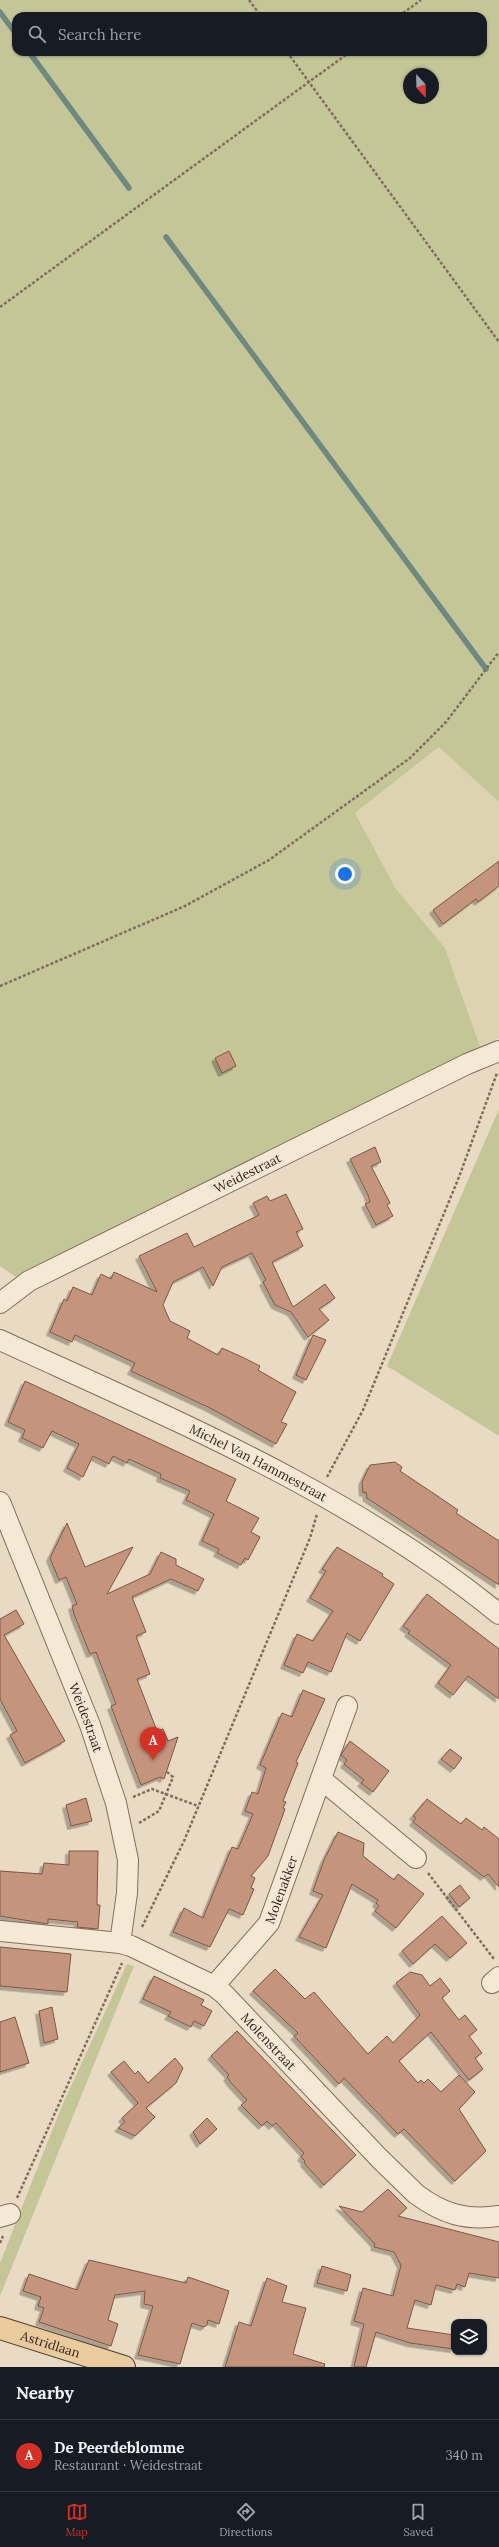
<!DOCTYPE html>
<meta charset="utf-8">
<style>
body{margin:0;font-family:Lora,serif;background:#242831;color:#f1f3f6}
.controls{position:absolute;right:12px;bottom:12px;display:grid;overflow:hidden;border-radius:8px;box-shadow:0 1px 3px #0004}
.controls button{width:36px;height:36px;display:grid;place-items:center;padding:0;border:0;border-bottom:1px solid #363941;background:#171b24;color:#f1f3f6;font:20px sans-serif}
.compass{position:absolute;left:403px;top:68px;width:36px;height:36px;border-radius:50%;background:#171b24;box-shadow:0 1px 3px #0004;rotate:158deg}
.you{position:absolute;left:345px;top:874px;width:14px;height:14px;margin:-10px;border:3px solid #fff;border-radius:50%;background:#1a73e8;box-shadow:0 0 0 6px #1a73e833}
.badge{display:grid;place-items:center;width:26px;height:26px;border-radius:50%;background:#d93025;color:#fff;font-size:13px;font-weight:700}
.pin{position:absolute;translate:-50% -33px;filter:drop-shadow(0 1px 2px #0008)}
.pin::after{content:'';position:absolute;top:21px;width:14px;height:12px;background:inherit;clip-path:polygon(0 0,100% 0,50% 100%)}
.list{margin:0;padding:0;list-style:none}
h2{display:flex;justify-content:space-between;align-items:center;height:52px;margin:0;padding:0 16px;font-size:17px}
h2 small{font-size:13px;font-weight:400;color:#9ea1a6}
.list li{display:grid;grid-template-columns:26px 1fr auto;gap:12px;align-items:center;box-sizing:border-box;height:72px;padding:0 16px;border-top:1px solid #363941}
.list b{display:block;font-size:15px;white-space:nowrap}
.list p{margin:0;font-size:13px;white-space:nowrap;color:#9ea1a6}
.list em{font-size:13px;font-style:normal;color:#9ea1a6}
.icon{flex:none;width:22px;height:22px;fill:none;stroke:currentColor;stroke-width:2;stroke-linecap:round;stroke-linejoin:round}
.map{position:relative;flex:none;width:499px;height:2367px;overflow:hidden}
.search{position:absolute;background:#171b24;box-shadow:0 1px 3px #0004;left:12px;right:12px;top:12px;height:44px;display:flex;align-items:center;gap:10px;box-sizing:border-box;padding:0 14px;border-radius:12px;color:#9ea1a6;font-size:15px}
.sheet{height:124px;background:#171b24}
nav{display:flex;justify-content:space-around;align-items:center;box-sizing:border-box;height:56px;border-top:1px solid #363941;background:#171b24;font-size:11px;color:#9ea1a6}
nav a{display:grid;justify-items:center;gap:2px}
nav .on{color:#d93025}
.map>svg:first-child{display:block}
</style>
<div class="map">
<svg width="499" height="2367" viewBox="0 0 499 2367">
<defs>
<filter id="shadow"><feDropShadow dx="-3.5" dy="3.5" stdDeviation="0" flood-color="#0004"/></filter>
</defs>
<rect width="100%" height="100%" fill="#e9dbc3"/>
<path fill="#ded3b1" d="M440,747L499,802V1038L481,1049L445,948L396,889L355,813Z"/>
<path fill="#c4c698" fill-rule="evenodd" d="M0,0H499V802L439,747L355,813L396,889L445,948L481,1049L19,1279L0,1266ZM16,16H483V52H16ZM409,74H433V98H409Z
M499,1109V1436L387,1366Z
M127,1964L134,1966L0,2296V2263L61,2108Z"/>
<g fill="none" stroke-linecap="round" stroke-linejoin="round">
<path stroke="#6d8980" stroke-width="5.5" d="M0,12L16,34
M29,52L129,188
M166,237L486,669"/>
</g>
<path fill="#c4947d" stroke="#7e5644" filter="url(#shadow)" d="M499,861V886L478,902L476,899L443,924L433,910Z
M229,1051L236,1066L222,1073L215,1058Z
M375,1147L381,1162L371,1166L390,1203L387,1205L393,1216L376,1225L365,1204L370,1202L368,1195L350,1159Z
M286,1194L303,1229L296,1232L303,1246L272,1262L293,1307L325,1284L335,1298L319,1309L329,1320L308,1337L291,1312L275,1305L263,1282L266,1280L252,1253L222,1267L213,1286L203,1267L173,1282L163,1305L170,1321L190,1331L187,1338L218,1355L222,1348L242,1357L260,1366L258,1370L296,1392L281,1422L287,1424L276,1444L210,1408L131,1371L135,1363L75,1335L72,1342L50,1332L64,1299L67,1301L73,1287L92,1295L101,1274L111,1279L114,1272L157,1292L139,1256L187,1233L194,1247L259,1215L253,1203L267,1196L270,1201Z
M313,1335L326,1340L306,1380L296,1375Z
M25,1381L236,1479L226,1501L259,1518L251,1532L260,1537L248,1560L245,1558L241,1565L217,1553L219,1549L202,1541L214,1514L186,1500L190,1491L160,1478L161,1474L129,1459L127,1463L113,1456L109,1464L93,1456L83,1477L67,1468L79,1444L52,1431L43,1448L22,1438L25,1430L8,1422Z
M395,1462L402,1467L400,1471L439,1497L458,1510L456,1513L499,1541V1585L367,1498L366,1492L363,1493L362,1482L370,1465Z
M67,1523L85,1567L133,1547L107,1594L150,1574L161,1552L176,1559V1565L204,1579L198,1591L171,1579L132,1597L146,1632L136,1636L150,1674L137,1679L157,1731L163,1729L168,1741L178,1737L164,1779L160,1777L141,1785L111,1706L116,1704L96,1652L90,1654L74,1614L72,1606L77,1604L66,1577L59,1580L50,1558Z
M337,1547L383,1574L382,1576L394,1584L360,1641L347,1633L331,1672L308,1662L303,1673L284,1665L297,1634L313,1641L333,1611L310,1598L326,1571L322,1569Z
M427,1594L499,1649V1699L468,1676L453,1695L438,1683L451,1665L408,1633L410,1631L403,1626Z
M16,1610L24,1624L4,1635L65,1741L25,1763L10,1735L17,1731L0,1699V1619Z
M303,1690L325,1699L296,1762L298,1763L283,1801L286,1802L283,1808L285,1809L268,1856L251,1876L255,1878L251,1888L254,1889L243,1915L229,1909L210,1947L173,1932L184,1908L203,1918L232,1847L238,1849L253,1814L245,1811L252,1792L258,1794L266,1768L260,1765L282,1713L292,1717Z
M350,1741L389,1771L373,1792L361,1783L364,1780L344,1764L347,1760L341,1755Z
M450,1749L462,1758L454,1769L441,1759Z
M86,1798L92,1821L71,1826L66,1805Z
M427,1799L461,1824L466,1818L482,1830L484,1827L499,1839V1887L488,1874L484,1877L413,1822L416,1818L413,1816Z
M338,1832L364,1843L363,1856L394,1880L398,1874L424,1894L396,1928L375,1911L379,1906L376,1903L378,1900L352,1884L326,1948L299,1937L323,1895L313,1891L324,1860Z
M69,1851H98L97,1905H100L98,1929L77,1927L78,1922L48,1919V1924L0,1916V1871L42,1874L44,1863L69,1865Z
M460,1885L470,1898L459,1907L449,1894Z
M442,1916L467,1943L450,1958L435,1944L413,1964L402,1951Z
M0,1947L71,1954L67,1992L0,1986Z
M275,1969L305,1999L314,1992L368,2054L387,2036L393,2043L420,2015L396,1983L410,1972L422,1975L430,1986L440,1978L450,1991L442,1998L459,2020L465,2015L477,2030L469,2036L482,2053L475,2058L483,2069L469,2080L431,2032L399,2061L418,2083L421,2080L424,2083L428,2079L441,2092L459,2075L475,2092L459,2109L486,2151L455,2181L404,2129L398,2134L344,2078L339,2084L294,2036L298,2033L253,1991Z
M154,1976L204,2000L201,2005L212,2011L204,2026L194,2021L191,2027L168,2016L171,2012L143,1999Z
M52,2007L58,2039L44,2043L39,2011Z
M15,2017L29,2063L0,2072V2022Z
M237,2031L356,2155L324,2185L304,2163L305,2161L301,2157L304,2153L276,2123L272,2126L267,2121L262,2126L241,2105L247,2100L232,2084L227,2077L229,2075L211,2056Z
M175,2058L183,2068L176,2083L146,2108L155,2117L135,2136L118,2128L125,2122L122,2118L138,2103L111,2072L124,2061L135,2074L138,2071L148,2083Z
M207,2118L217,2129L200,2144L193,2132Z
M388,2189L407,2208L398,2216L499,2242V2278L469,2273L465,2287L457,2284L455,2290L436,2285L431,2305L415,2300L407,2328L454,2335V2349L410,2343L376,2332L366,2367H356L354,2366L364,2324L354,2321L363,2288L393,2296L401,2265L394,2252L374,2247L375,2244L339,2206L362,2212Z
M89,2260L186,2283L188,2277L229,2291L219,2324L208,2320L207,2325L204,2327L192,2323L180,2364L138,2355L153,2306L144,2304L145,2291L115,2295L108,2320L118,2324L111,2346L39,2322L44,2308L38,2306L41,2297L23,2291L29,2274L77,2290Z
M322,2266L351,2275L347,2291L317,2283Z
M267,2278L287,2286L282,2302L306,2308L293,2354L325,2364L324,2367H225L239,2322L251,2326Z"/>
<g fill="none" stroke-linecap="round" stroke-linejoin="round">
<defs>
<g id="minor">
<path id="s1" d="M0,1303L29,1281L467,1064L499,1051"/>
<path id="s2" d="M0,1340C172,1419 351,1493 499,1614"/>
<path id="s3" d="M0,1502L90,1725L116,1803L128,1860L127,1893L120,1943"/>
<path d="M321,1779L416,1858"/>
<path id="s4" d="M0,1931L120,1943L131,1946L214,1986L224,1994L379,2158L416,2194C443,2214 466,2221 499,2216"/>
<path d="M492,1983L499,1977"/>
<path id="s5" d="M214,1986L269,1923L347,1706"/>
<path d="M0,2217L10,2214"/>
</g>
<g id="major">
<path id="s6" d="M0,2328L124,2367"/>
</g>
</defs>
<use href="#minor" stroke="#826d5c" stroke-width="22"/>
<use href="#major" stroke="#503c30" stroke-width="24"/>
<path stroke="#826d5c" stroke-width="2.5" stroke-dasharray="3 2" stroke-linecap="butt" d="M249,0L261,16
M399,16L421,0
M287,52L499,342
M0,307L350,52
M0,986L185,906L269,860L410,758L446,722L499,652
M327,1477L363,1410L459,1177L497,1073
M133,1797L152,1789L198,1806
M139,1823L159,1811L173,1777L167,1772
M428,1873L494,1959
M142,1927L184,1841L310,1538L317,1514
M17,2198L122,1963
M0,2243L3,2236"/>
<use href="#minor" stroke="#f5e9d5" stroke-width="20"/>
<use href="#major" stroke="#e9cb9e" stroke-width="22"/>
</g>
<g text-anchor="middle" dominant-baseline="central" stroke-width="4" stroke-linejoin="round" paint-order="stroke">
<g font-size="13" fill="#33271e" stroke="#f1e6d2">
<text stroke="none"><textPath href="#s1" startOffset="280">Weidestraat</textPath></text>
<text stroke="none"><textPath href="#s2" startOffset="286">Michel Van Hammestraat</textPath></text>
<text stroke="none"><textPath href="#s3" startOffset="232">Weidestraat</textPath></text>
<text stroke="none"><textPath href="#s5" startOffset="119">Molenakker</textPath></text>
<text stroke="none"><textPath href="#s4" startOffset="302">Molenstraat</textPath></text>
<text stroke="none"><textPath href="#s6" startOffset="53">Astridlaan</textPath></text>
</g>
</g>
</svg>
<div class="controls">
<button><svg class="icon" aria-label="layers" viewBox="0 0 24 24"><path d="M12 4l9 5-9 5-9-5zM3 14l9 5 9-5"/></svg></button>
</div>
<svg class="compass" viewBox="-18 -18 36 36"><path d="M0-13l5 13h-10z" fill="#e53935"/><path d="M0 13l5-13h-10z" fill="#9ea1a6"/></svg>
<div class="you"></div>
<div class="pin badge" style="left:153px;top:1760px">A</div>
<div class="search"><svg class="icon" aria-label="search" viewBox="0 0 24 24"><circle cx="10" cy="10" r="6"/><path d="M15 15l6 6"/></svg>Search here</div>
</div>
<section class="sheet">
<h2>Nearby<small></small></h2>
<ul class="list">
<li><span class="badge">A</span><div><b>De Peerdeblomme</b><p>Restaurant · Weidestraat</p></div><em>340 m</em></li>
</ul>
</section>
<nav>
<a class="on"><svg class="icon" aria-label="map" viewBox="0 0 24 24"><path d="M3 6l6-2 6 2 6-2v14l-6 2-6-2-6 2zM9 4v14M15 6v14"/></svg>Map</a>
<a><svg class="icon" aria-label="directions" viewBox="0 0 24 24"><path d="M12 3l9 9-9 9-9-9zM9 14v-3h6M13 9l2 2-2 2"/></svg>Directions</a>
<a><svg class="icon" aria-label="saved" viewBox="0 0 24 24"><path d="M7 4h10v16l-5-4-5 4z"/></svg>Saved</a>
</nav>
